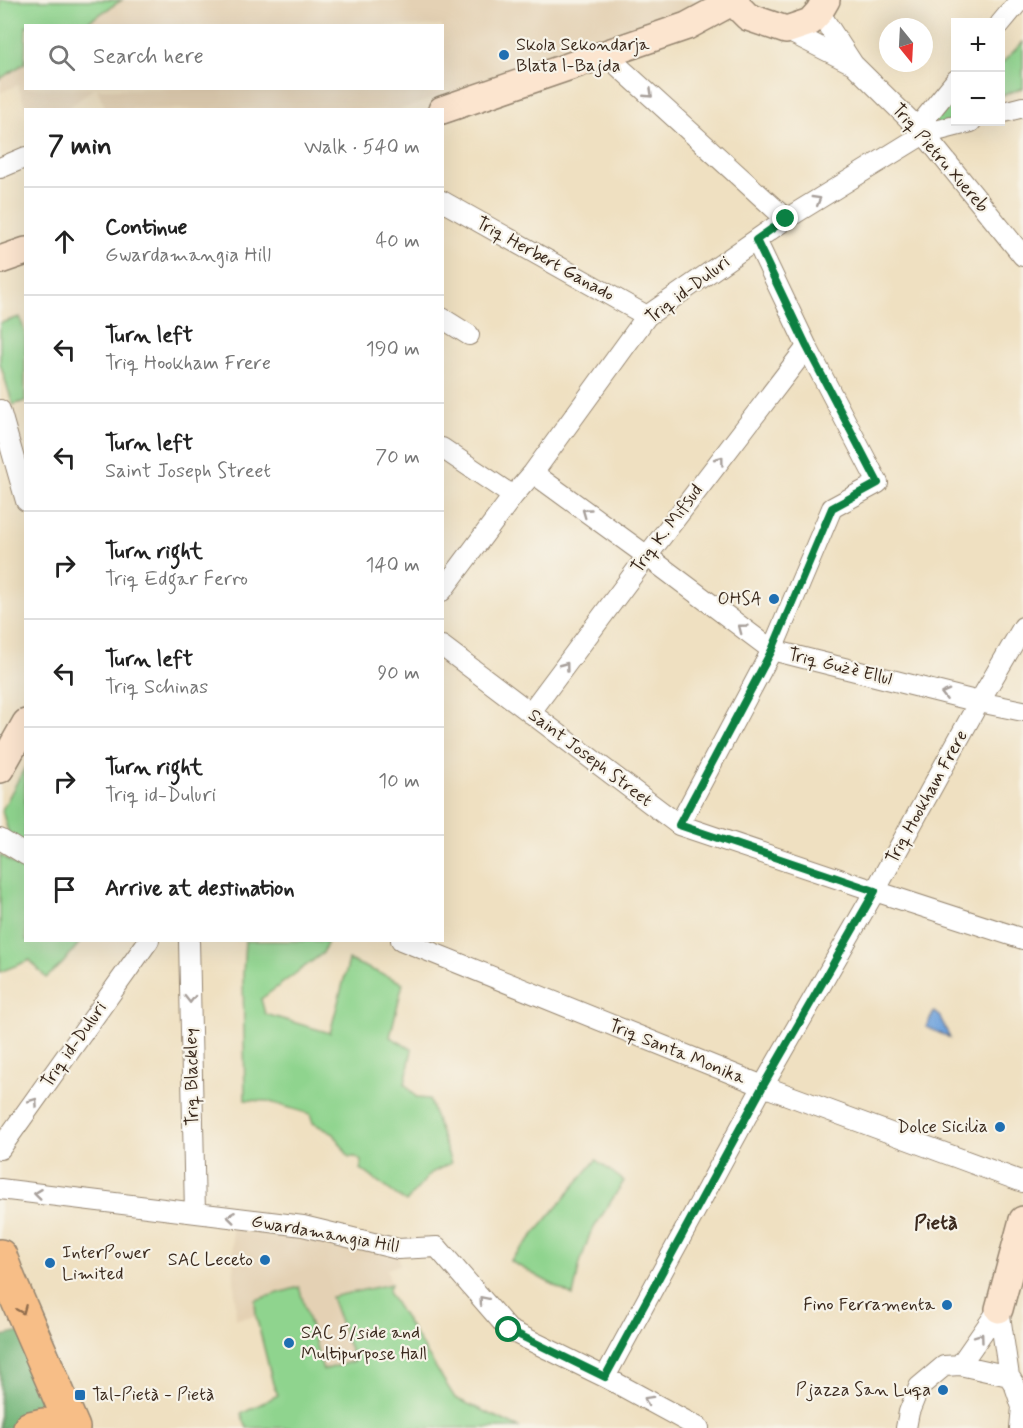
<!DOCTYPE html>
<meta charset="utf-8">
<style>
body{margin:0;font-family:Mynerve,sans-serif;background:#f2f2f2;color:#222}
.controls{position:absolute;right:18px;top:18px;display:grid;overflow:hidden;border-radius:0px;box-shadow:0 6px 24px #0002}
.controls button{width:54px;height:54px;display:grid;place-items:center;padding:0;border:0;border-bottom:2px solid #e0e0e0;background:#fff;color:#222;font:30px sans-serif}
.compass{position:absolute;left:879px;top:18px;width:54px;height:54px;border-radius:50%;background:#fff;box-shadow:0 6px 24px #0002;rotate:162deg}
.stop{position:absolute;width:18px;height:18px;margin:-14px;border:4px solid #0b8043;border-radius:50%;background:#fff}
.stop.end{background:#0b8043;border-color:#fff;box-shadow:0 2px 6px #0008}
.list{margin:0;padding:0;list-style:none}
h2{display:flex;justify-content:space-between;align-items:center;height:78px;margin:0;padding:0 24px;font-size:26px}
h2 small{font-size:20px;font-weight:400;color:#767676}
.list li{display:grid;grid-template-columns:39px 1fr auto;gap:18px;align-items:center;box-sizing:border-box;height:108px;padding:0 24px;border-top:2px solid #e0e0e0}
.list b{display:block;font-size:22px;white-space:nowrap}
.list p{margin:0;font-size:20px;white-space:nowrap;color:#767676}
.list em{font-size:20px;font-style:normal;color:#767676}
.icon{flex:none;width:33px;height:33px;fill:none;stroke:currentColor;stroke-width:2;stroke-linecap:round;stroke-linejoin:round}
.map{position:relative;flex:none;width:1023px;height:1428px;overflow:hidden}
.search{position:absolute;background:#fff;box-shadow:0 6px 24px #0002;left:24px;top:24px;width:420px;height:66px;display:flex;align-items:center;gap:15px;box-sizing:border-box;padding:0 21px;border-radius:0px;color:#767676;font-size:22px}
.panel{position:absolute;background:#fff;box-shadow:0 6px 24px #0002;left:24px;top:108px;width:420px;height:834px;border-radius:0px}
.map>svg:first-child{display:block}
</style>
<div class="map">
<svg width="1023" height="1428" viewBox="0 0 1023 1428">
<rect width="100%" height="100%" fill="#f7f3e8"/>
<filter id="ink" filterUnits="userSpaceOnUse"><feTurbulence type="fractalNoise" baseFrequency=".0167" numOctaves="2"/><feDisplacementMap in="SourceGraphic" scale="12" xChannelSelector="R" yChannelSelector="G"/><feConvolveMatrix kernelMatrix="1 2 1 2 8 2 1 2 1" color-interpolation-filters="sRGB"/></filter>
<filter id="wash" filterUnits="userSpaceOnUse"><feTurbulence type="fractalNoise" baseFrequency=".008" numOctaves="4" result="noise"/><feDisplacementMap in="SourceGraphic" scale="24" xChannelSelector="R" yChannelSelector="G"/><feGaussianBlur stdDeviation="1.35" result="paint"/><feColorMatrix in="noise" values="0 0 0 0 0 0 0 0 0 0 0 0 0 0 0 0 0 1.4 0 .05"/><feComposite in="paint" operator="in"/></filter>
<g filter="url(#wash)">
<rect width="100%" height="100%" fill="#efe0c1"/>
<path fill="#e4d1b4" d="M0,0H717L716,6L399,110L106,109L97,89L442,88V26H26V88L93,89L67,109H26L18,85L0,93Z
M231,1217L398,1249L400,1265L387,1269L391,1284L388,1292L434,1428H247L241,1414L278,1395L273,1384L256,1316L236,1319Z"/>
<path fill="#8fd48e" stroke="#657f56" stroke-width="1.5" d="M0,0H122L83,25L26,26L25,63L0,79Z
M1023,42V88L1001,96V64Z
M953,99L955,100V121L937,126L935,120Z
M20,317L25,333V401L13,405L0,363V323Z
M25,767V845L9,835L2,810Z
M0,855L25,871L26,940L81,941L62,964L46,978L30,960L0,972Z
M245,941H328L323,953L261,999L265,1014L330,1033L349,960L403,983L390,1037L412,1049L405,1084L417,1098L429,1099L451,1163L431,1173L406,1202L361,1169V1161L356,1157H349L334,1134L313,1123L310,1114L267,1101L245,1100L243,974Z
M596,1160L624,1181L590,1234L580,1263L573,1296L510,1261L531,1238Z
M391,1284L388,1292L455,1398L520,1428H247L241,1414L278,1395L273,1384L256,1316L255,1300L299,1287L323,1370L354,1361L331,1297Z"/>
<path fill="#73b679" stroke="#57704c" stroke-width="1.5" d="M21,1332L60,1428H0V1351L2,1336Z"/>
<path fill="#70a3dc" stroke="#56667d" stroke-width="1.5" d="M934,1012L940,1017L950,1038L926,1027Z"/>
</g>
<g filter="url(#ink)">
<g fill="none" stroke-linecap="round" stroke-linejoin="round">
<defs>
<path id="street" d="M819,12L853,64L924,134L1023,256
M1000,24L1020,0
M786,30L851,63
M606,55L786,219
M1000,113L1023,107
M917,128L956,80
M0,168L26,157
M442,201L647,316
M442,318L469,335
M0,410L26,501
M442,448L513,496
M533,473L647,556L772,650L979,702L1023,711
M442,591L513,496L533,473L647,316L786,219L924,134L971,122
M442,646L679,825L875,891L1023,939
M530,713L647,556L807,347
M679,825L772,650L832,508L878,483L807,347L756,240
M0,839L26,855
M189,940L195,1213
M401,940L763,1086L1023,1182
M0,1149L149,940
M0,1189L303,1226L398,1249L437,1247L509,1330L605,1377L699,1428
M999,1309L1009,1376L1015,1386L1022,1407L1020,1428
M960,1365L999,1309
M605,1377L763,1086L875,891L979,702L1023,627
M906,1428L909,1412L919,1387L944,1366L960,1365L1009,1376"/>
<path id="secondary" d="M736,0L738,7L748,17L786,30L810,22L819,12L826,0
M442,110L687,26L726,5L732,0
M0,260L26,251
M0,769L26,723
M999,1309L1023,1220"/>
<path id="highway" d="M0,1256L9,1280L73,1428
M30,1428L43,1425L54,1428"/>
</defs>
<use href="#street" stroke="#958570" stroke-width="22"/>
<use href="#secondary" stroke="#958570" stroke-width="30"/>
<use href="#highway" stroke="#958570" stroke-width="36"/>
<use href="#street" stroke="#fff" stroke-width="20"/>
<use href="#secondary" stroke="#fce5cf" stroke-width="27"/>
<use href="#highway" stroke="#f7be87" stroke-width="33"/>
</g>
<defs><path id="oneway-chevron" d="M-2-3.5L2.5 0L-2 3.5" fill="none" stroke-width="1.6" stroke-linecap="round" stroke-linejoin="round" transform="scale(1.5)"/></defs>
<g stroke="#a79f9a">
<use href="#oneway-chevron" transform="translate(649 94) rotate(43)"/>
<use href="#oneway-chevron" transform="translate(817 200) rotate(-31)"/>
<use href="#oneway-chevron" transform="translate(720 460) rotate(-53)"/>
<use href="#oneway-chevron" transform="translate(586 512) rotate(-144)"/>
<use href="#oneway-chevron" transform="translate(742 628) rotate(-143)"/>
<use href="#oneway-chevron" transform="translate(565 666) rotate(-53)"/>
<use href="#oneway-chevron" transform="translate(945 694) rotate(-166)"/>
<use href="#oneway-chevron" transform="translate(190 999) rotate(89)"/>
<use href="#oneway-chevron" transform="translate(34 1102) rotate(-55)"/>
<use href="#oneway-chevron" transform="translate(38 1194) rotate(-173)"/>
<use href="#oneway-chevron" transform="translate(231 1217) rotate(-173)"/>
<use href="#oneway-chevron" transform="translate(483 1300) rotate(-131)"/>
<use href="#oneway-chevron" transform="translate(980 1337) rotate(-54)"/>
<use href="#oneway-chevron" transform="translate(648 1400) rotate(-151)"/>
</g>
<use stroke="#906d4d" href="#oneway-chevron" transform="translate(22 1310) rotate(67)"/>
</g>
<g fill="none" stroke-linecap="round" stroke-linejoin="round" filter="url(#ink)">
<path stroke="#0b8043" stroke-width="8" d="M509,1330L605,1377L763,1086L875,891L679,825L772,650L832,508L878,483L807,347L756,240L786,219"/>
</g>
<g fill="#1f6fb2" stroke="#f7f3e8" stroke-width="2">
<circle cx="504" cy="55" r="6"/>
<circle cx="774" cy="599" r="6"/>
<circle cx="1000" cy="1127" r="6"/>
<circle cx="265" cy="1260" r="6"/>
<circle cx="50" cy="1263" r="6"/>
<circle cx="947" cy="1305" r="6"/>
<circle cx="289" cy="1343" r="6"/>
<circle cx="943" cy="1390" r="6"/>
<rect x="74" y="1389" width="12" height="12" rx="3"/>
</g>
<g text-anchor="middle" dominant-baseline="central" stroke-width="4.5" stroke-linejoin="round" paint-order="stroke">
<g font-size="18" fill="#3b2a1e" stroke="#f7f3e8" text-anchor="end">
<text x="516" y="45" text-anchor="start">Skola Sekondarja<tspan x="516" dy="21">Blata l-Bajda</tspan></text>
<text x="762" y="599">OHSA</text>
<text x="988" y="1127">Dolce Sicilia</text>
<text x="62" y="1253" text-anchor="start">InterPower<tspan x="62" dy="21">Limited</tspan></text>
<text x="253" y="1260">SAC Leceto</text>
<text x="935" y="1305">Fino Ferramenta</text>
<text x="301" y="1333" text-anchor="start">SAC 5/side and<tspan x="301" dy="21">Multipurpose Hall</tspan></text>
<text x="931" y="1390">Pjazza San Luqa</text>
<text x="92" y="1395" text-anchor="start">Tal-Pietà - Pietà</text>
</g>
<g font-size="18" fill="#3b2a1e" stroke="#f7f3e8">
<text transform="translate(940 158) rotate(49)">Triq Pietru Xuereb</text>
<text transform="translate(545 259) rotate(29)">Triq Herbert Ganado</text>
<text transform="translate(688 290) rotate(-37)">Triq id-Duluri</text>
<text transform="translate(667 529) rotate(-53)">Triq K. Mifsud</text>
<text transform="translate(840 667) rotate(14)">Triq Ġużè Ellul</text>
<text transform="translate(590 758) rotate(37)">Saint Joseph Street</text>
<text transform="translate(927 797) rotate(-61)">Triq Hookham Frere</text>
<text transform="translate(74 1045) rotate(-55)">Triq id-Duluri</text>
<text transform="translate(677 1052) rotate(22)">Triq Santa Monika</text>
<text transform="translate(192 1077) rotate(-91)">Triq Blackley</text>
<text transform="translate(325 1234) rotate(10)">Gwardamangia Hill</text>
</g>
<g font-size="21" font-weight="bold" fill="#3b2a1e" stroke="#f7f3e8">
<text x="936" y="1223">Pietà</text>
</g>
</g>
</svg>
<div class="controls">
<button>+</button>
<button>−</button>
</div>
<svg class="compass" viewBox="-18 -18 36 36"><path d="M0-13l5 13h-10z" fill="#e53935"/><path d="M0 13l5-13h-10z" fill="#767676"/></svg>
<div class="stop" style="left:509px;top:1330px"></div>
<div class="stop end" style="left:786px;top:219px"></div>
<div class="search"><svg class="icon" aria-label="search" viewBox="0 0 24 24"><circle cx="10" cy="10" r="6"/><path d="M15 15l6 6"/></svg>Search here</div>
<section class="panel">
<h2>7 min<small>Walk · 540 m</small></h2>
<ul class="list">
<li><svg class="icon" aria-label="ahead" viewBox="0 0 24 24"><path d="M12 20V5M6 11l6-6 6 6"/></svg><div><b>Continue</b><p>Gwardamangia Hill</p></div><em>40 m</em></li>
<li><svg class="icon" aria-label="left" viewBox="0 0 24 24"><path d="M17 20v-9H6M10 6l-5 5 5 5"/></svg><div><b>Turn left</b><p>Triq Hookham Frere</p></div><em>190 m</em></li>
<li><svg class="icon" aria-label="left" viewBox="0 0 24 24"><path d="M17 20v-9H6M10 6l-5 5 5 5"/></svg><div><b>Turn left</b><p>Saint Joseph Street</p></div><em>70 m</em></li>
<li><svg class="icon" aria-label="right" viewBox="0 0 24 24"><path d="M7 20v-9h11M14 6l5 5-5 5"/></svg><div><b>Turn right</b><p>Triq Edgar Ferro</p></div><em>140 m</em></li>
<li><svg class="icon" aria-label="left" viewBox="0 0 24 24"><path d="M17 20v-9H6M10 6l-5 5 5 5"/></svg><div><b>Turn left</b><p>Triq Schinas</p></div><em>90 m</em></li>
<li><svg class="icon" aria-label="right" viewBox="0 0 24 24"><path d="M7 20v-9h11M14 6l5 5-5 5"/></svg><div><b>Turn right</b><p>Triq id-Duluri</p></div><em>10 m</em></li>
<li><svg class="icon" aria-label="arrive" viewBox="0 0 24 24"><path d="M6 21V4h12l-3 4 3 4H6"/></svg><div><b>Arrive at destination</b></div></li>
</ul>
</section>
</div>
